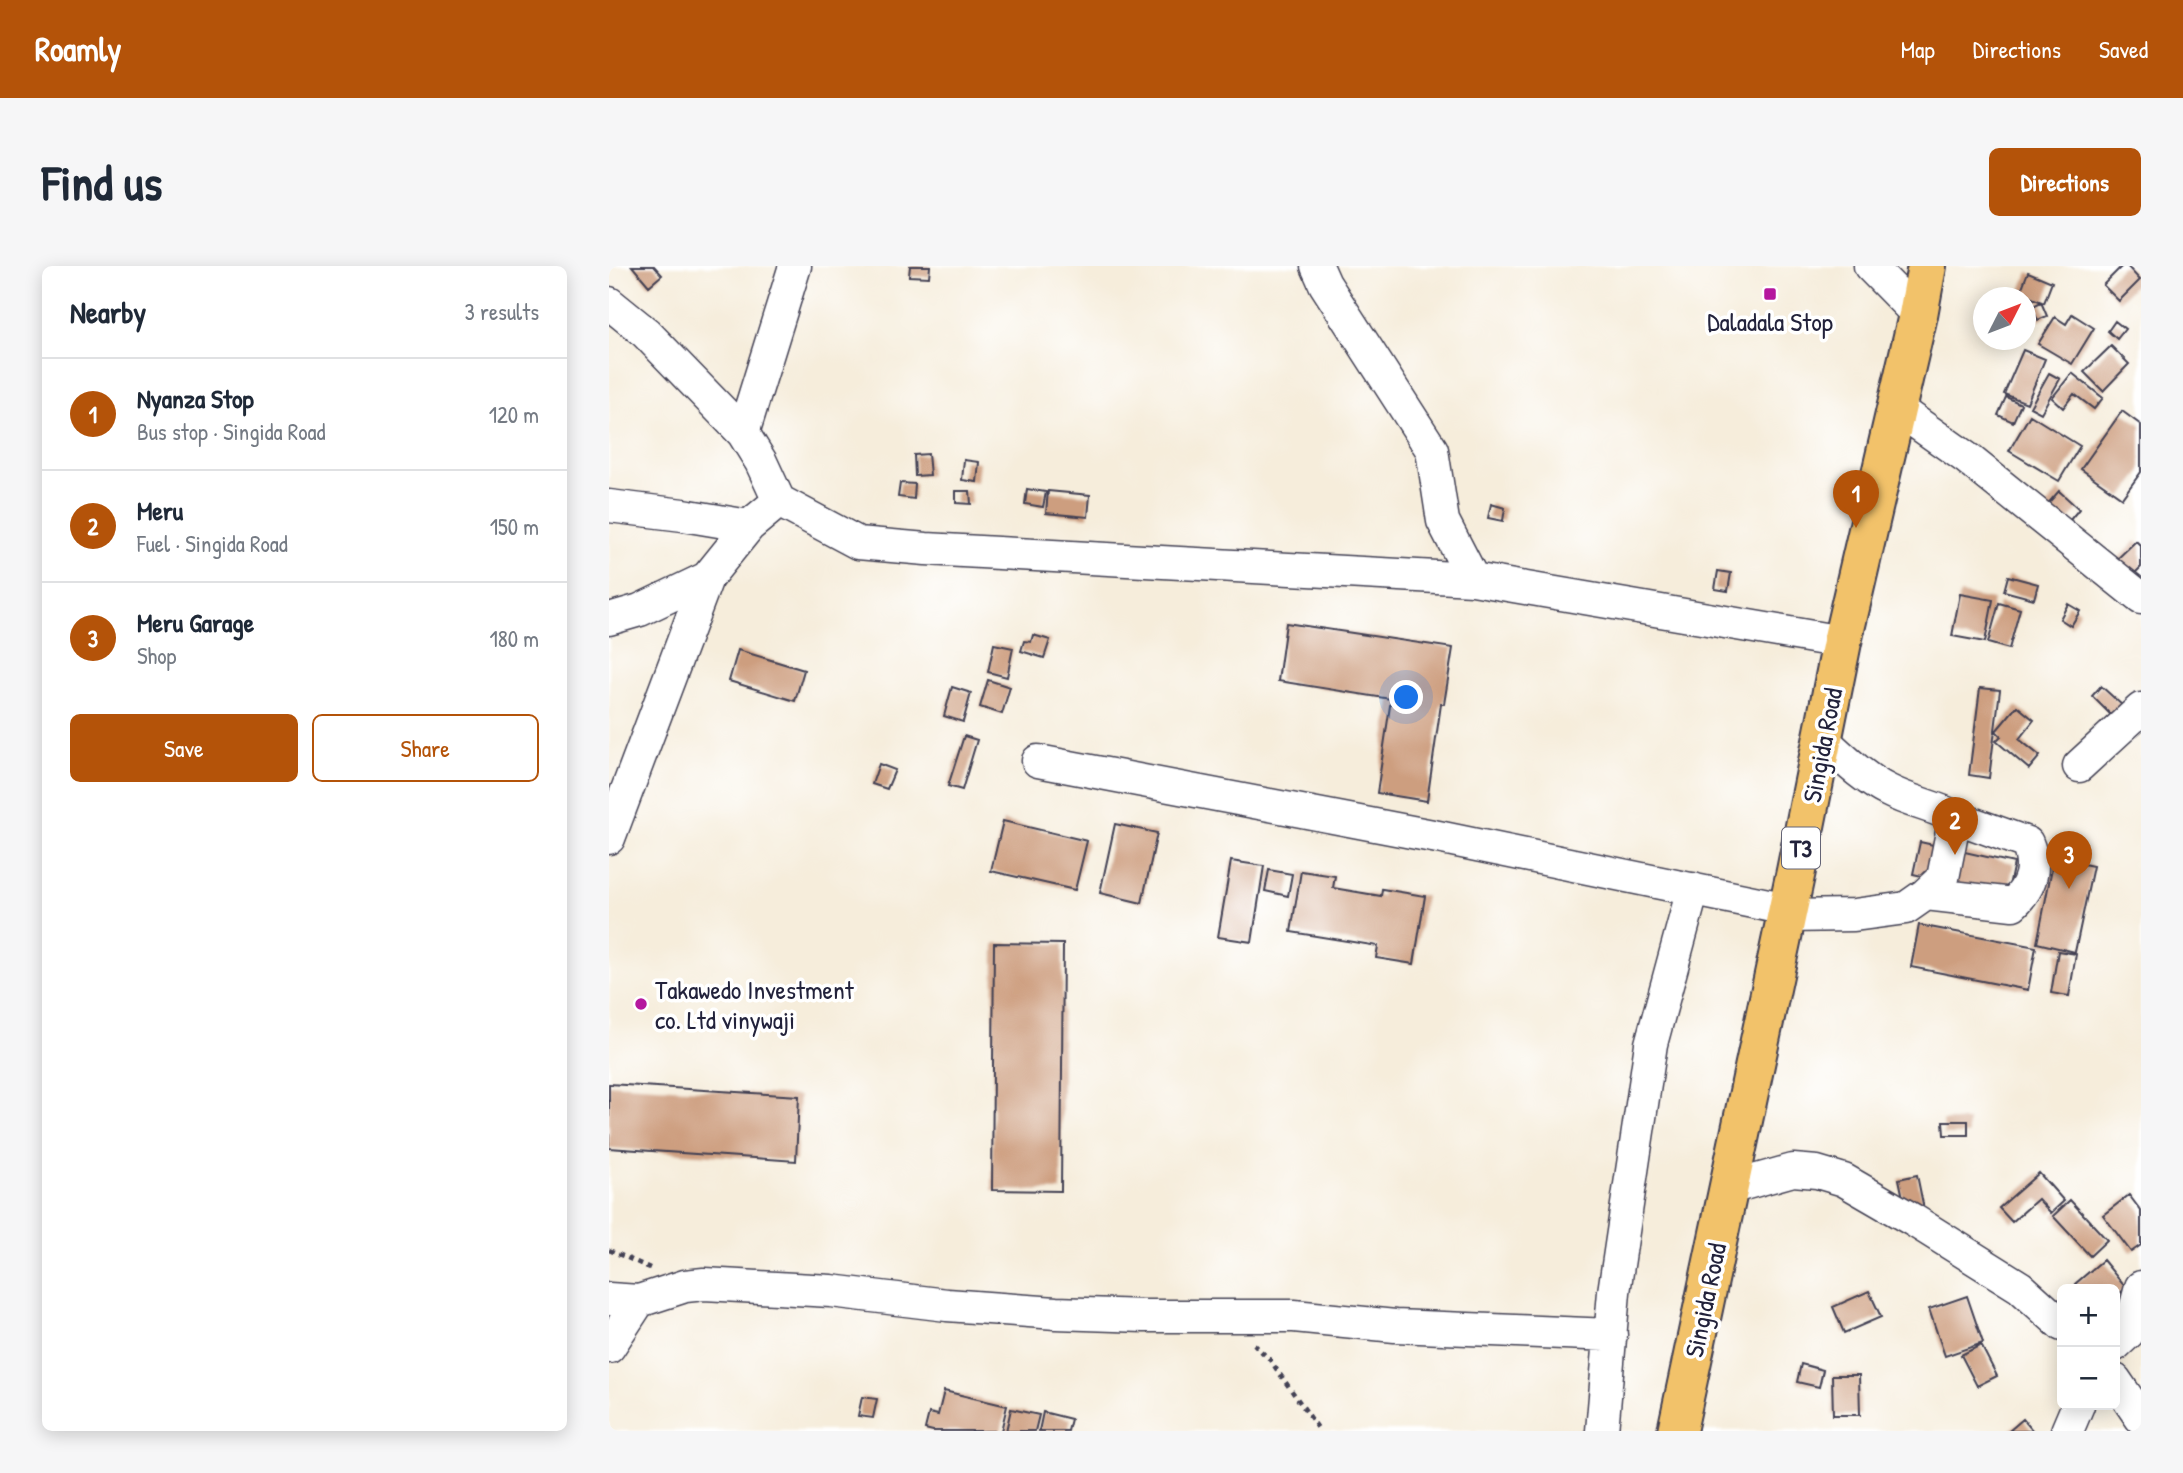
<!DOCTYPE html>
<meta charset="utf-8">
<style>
body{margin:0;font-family:"Patrick Hand",sans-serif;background:#f6f6f7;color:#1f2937}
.controls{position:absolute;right:21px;bottom:21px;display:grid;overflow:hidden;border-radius:10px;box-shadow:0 4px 18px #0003}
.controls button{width:63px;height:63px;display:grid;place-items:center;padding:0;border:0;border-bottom:2px solid #e0e1e3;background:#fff;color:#1f2937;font:35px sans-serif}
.compass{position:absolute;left:1364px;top:21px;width:63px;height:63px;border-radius:50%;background:#fff;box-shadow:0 4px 18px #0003;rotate:48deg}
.you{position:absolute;left:798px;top:432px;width:24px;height:24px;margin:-18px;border:5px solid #fff;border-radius:50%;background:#1a73e8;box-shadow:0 0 0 10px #1a73e833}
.badge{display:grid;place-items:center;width:46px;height:46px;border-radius:50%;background:#b45309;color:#fff;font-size:23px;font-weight:700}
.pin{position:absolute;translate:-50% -58px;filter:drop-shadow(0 2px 4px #0008)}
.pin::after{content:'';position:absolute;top:37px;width:24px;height:21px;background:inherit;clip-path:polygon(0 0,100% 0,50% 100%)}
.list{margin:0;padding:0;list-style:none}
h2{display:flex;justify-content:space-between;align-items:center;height:91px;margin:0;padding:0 28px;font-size:30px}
h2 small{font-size:23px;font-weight:400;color:#747a83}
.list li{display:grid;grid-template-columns:46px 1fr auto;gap:21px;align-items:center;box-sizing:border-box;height:112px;padding:0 28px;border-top:2px solid #e0e1e3}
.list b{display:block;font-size:26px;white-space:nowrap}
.list p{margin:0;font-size:23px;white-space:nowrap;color:#747a83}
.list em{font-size:23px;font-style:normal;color:#747a83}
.actions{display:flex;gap:14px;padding:21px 28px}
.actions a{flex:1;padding:16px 0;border:2px solid #b45309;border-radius:10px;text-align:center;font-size:24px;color:#b45309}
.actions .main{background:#b45309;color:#fff}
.map{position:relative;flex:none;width:1532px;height:1165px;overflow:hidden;border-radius:10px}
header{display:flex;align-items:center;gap:42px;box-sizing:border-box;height:98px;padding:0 35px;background:#b45309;color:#fff}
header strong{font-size:33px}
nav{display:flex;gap:38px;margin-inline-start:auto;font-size:24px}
.intro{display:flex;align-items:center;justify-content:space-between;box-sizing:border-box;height:168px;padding:0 42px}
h1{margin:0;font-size:49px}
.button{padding:18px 32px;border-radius:10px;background:#b45309;color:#fff;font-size:24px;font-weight:700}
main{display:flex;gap:42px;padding:0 42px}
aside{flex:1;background:#fff;border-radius:10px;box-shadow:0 4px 18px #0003}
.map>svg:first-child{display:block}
</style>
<header>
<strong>Roamly</strong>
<nav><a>Map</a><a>Directions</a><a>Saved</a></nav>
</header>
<div class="intro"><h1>Find us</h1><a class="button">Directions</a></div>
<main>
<aside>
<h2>Nearby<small>3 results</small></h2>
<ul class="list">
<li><span class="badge">1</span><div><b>Nyanza Stop</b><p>Bus stop · Singida Road</p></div><em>120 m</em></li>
<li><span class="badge">2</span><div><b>Meru</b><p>Fuel · Singida Road</p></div><em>150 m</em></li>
<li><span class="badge">3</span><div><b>Meru Garage</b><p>Shop</p></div><em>180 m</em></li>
</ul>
<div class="actions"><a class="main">Save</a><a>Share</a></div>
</aside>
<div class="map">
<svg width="1532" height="1165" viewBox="0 0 1532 1165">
<rect width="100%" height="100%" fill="#fff"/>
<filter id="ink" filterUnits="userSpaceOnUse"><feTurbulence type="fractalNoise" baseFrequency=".0143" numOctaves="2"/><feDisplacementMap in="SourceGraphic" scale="14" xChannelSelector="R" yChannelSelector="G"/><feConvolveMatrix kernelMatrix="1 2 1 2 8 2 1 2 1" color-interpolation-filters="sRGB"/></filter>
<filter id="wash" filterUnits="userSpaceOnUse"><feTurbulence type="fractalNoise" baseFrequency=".00686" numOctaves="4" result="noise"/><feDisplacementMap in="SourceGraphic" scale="28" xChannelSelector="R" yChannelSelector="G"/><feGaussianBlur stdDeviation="1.57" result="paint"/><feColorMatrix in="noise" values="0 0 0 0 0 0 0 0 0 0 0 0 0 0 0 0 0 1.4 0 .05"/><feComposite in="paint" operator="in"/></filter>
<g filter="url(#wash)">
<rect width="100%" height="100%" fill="#f6eddb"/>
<g id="blocks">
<path fill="#cd9e7f" d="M23,0H45L53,9L40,20Z
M301,0H321L320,11L300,10Z
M1513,0H1518L1531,14L1510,35L1494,19Z
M1419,6L1443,16L1435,37L1411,27Z
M1432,36L1438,50L1429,54L1422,41Z
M1463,48L1485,62L1463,98L1429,78L1446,51L1457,58Z
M1506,55L1516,63L1508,73L1499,65Z
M1502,80L1520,98L1494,125L1475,106Z
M1414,84L1436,93L1418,137L1395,128Z
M1440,107L1451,113L1432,147L1421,141Z
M1463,107L1494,132L1485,143L1465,128L1454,142L1443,132Z
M1397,131L1412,138L1404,156L1389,149Z
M1513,145L1532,159V206L1513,232L1472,203Z
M1421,149L1471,180L1450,215L1400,185Z
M319,188L321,209L306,210L305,189Z
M355,194L370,196L368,216L353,214Z
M291,217L306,218L305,233L289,231Z
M418,223L437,226L434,241L416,238Z
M347,225H361L362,238L347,237Z
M439,225L481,229L479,251L437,247Z
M1450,225L1470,243L1456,260L1435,242Z
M882,238L896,242L894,255L879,252Z
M1527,275L1532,280V301L1521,312L1505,296Z
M1109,305L1122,307L1119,325L1106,323Z
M1399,310L1429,318L1425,333L1395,325Z
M1351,328L1384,334L1376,376L1343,370Z
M1390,337L1411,343L1400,383L1379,377Z
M1459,338L1471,345L1462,360L1451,353Z
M677,357L844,382L835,438H832L818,535L768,527L782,433L669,415Z
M424,369L441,374L435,392L412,385L415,375L422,376Z
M385,378L404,382L398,411L379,406Z
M129,384L195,404L186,435L120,415Z
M379,414L401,421L393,448L371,441Z
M1492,420L1514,440L1504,451L1483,430Z
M343,421L362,427L354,456L335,450Z
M1371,422L1391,424L1380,512L1360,509Z
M1408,440L1425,454L1410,473L1431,490L1420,503L1387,475L1392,470L1387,465Z
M355,470L368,474L353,524L339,520Z
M270,498L286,504L278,523L263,518Z
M394,555L478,575L466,624L382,605Z
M506,558L548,567L533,637L491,627Z
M1311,576L1405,597L1398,629L1304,608Z
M1445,592L1484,600L1466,686L1428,677Z
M622,595L655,600L643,676L609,671Z
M660,604L683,608L679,630L656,625Z
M692,605L726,610L724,622L772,630L773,623L816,630L805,698L767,692L769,680L682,666Z
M1310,659L1427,681L1419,724L1302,701Z
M385,677L454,678L452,925L383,924Z
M1449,685L1467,688L1460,730L1442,727Z
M0,818L190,830L187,895L0,882Z
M1334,855H1359V869H1335Z
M1430,907L1455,935L1442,947L1429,933L1403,956L1390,942Z
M1308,909L1315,943L1297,946L1290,913Z
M1520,929L1532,945V979L1522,986L1494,949Z
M1461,934L1498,974L1481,990L1444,950Z
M1494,994L1517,1022L1506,1031V1023H1470L1466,1018Z
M1260,1025L1272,1051L1235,1067L1224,1041Z
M1358,1030L1374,1077L1336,1090L1320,1043Z
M1372,1079L1388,1110L1368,1120L1352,1089Z
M1192,1098L1214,1104L1210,1121L1188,1116Z
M1223,1109H1250L1251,1149H1224Z
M335,1125L398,1140L392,1165H324L316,1163L320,1147L329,1149Z
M253,1131L268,1133L264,1152L249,1150Z
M402,1143L430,1149L426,1165H397Z
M434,1146L462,1153L459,1165H430Z
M1414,1153L1424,1165H1400Z"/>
</g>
</g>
<g filter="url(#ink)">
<use href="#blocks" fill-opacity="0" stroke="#424053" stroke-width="2"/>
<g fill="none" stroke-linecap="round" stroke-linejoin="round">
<defs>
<path id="minor" d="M708,0L716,18L823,184L834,255L864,313
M1261,0L1309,49
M0,37L37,67L134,167L152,196L170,235L140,260L98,312L31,344L0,353
M1287,142L1359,193L1532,332
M134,167L186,0
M170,235L249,277L317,283L864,313L1233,376
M0,240L74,249L140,260
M429,495L829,571L1178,643
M1470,500L1532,443
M0,572L98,312
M1317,628L1404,638C1423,620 1428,601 1418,577L1346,551
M1177,650L1245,649L1297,642L1317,628L1334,612L1346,551C1325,540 1301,536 1280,525C1255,513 1234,492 1214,474
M1120,922L1184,904L1208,906L1235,914L1304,954L1411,1021L1453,1059
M0,1033L30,1035L76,1020L95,1018L222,1025L338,1039L447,1047L535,1050H685L786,1060L1002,1069
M1506,1079L1520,1066L1532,1021
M0,1081L30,1035
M1506,1114L1532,1152
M993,1165L1005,1026L1042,778L1084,623
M1458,1165L1469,1139"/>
<path id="highway" d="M1068,1165L1187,605L1233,376L1309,49L1318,0"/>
</defs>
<use href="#minor" stroke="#424053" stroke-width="35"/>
<use href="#highway" stroke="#424053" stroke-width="42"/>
<path stroke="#424053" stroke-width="4.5" stroke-dasharray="5 5" stroke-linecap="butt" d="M0,984L41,1002
M645,1078L661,1094L711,1165"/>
<use href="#minor" stroke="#fff" stroke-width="32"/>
<use href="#highway" stroke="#f2c26a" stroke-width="38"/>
</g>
</g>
<g fill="#b5179e" stroke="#fff" stroke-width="2.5">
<rect x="1154" y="21" width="14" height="14" rx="3.5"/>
<circle cx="32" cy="738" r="7"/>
</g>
<g text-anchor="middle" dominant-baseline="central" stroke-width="7" stroke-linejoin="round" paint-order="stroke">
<rect fill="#fff" stroke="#646476" stroke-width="2" x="1173" y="561.5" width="38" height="41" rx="5"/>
<g font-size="24" font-weight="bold" fill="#22223b">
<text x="1192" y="582">T3</text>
</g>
<g font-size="26" fill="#22223b" stroke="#fff">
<text x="1161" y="55">Daladala Stop</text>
<text x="46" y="723" text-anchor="start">Takawedo Investment<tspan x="46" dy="30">co. Ltd vinywaji</tspan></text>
</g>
<g font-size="26" fill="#22223b" stroke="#fff">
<text transform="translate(1213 479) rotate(-79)">Singida Road</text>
<text transform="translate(1096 1034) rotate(-78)">Singida Road</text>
</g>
</g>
</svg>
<div class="controls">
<button>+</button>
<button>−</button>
</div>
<svg class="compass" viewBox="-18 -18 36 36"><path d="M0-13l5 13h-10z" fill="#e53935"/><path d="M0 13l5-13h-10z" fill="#747a83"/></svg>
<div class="you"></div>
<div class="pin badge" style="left:1247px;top:262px">1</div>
<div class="pin badge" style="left:1346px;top:589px">2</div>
<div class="pin badge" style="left:1460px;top:623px">3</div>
</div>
</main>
